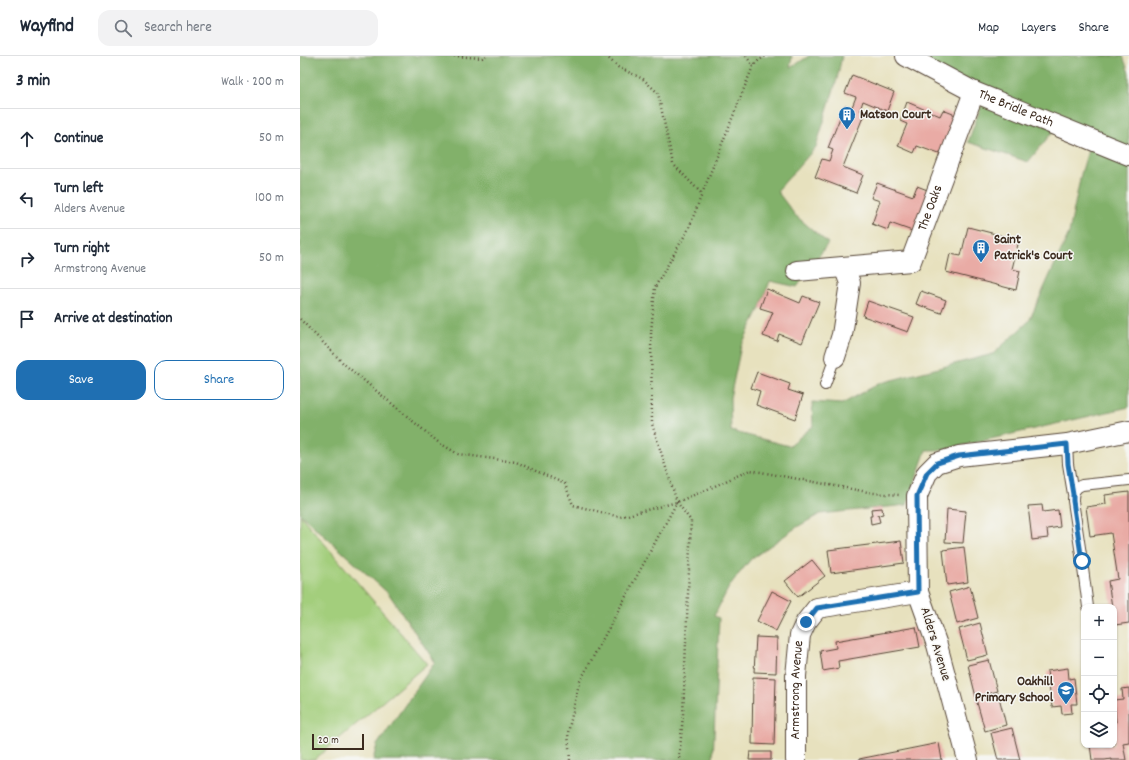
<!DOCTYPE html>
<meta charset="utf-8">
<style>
body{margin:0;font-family:Dekko,sans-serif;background:#f2f2f3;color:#1f2937}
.controls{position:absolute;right:12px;bottom:12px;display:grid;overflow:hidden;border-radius:8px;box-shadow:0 1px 3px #0004}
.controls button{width:36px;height:36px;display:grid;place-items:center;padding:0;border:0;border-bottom:1px solid #e0e1e3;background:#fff;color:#1f2937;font:20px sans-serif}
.scale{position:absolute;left:12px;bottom:10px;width:52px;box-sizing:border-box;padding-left:4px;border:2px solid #3b2a1e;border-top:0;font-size:11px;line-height:14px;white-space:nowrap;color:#3b2a1e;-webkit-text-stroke:3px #f6f6f2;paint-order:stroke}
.stop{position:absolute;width:12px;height:12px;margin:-9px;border:3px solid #1f6fb2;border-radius:50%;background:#fff}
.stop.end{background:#1f6fb2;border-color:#fff;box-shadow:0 1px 4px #0008}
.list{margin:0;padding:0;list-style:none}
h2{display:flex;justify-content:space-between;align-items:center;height:52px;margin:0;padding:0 16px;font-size:17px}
h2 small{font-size:13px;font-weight:400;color:#747a83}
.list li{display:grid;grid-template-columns:26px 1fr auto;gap:12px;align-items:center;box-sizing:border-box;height:60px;padding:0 16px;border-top:1px solid #e0e1e3}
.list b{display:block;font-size:15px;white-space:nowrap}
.list p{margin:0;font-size:13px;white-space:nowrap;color:#747a83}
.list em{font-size:13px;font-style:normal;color:#747a83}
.actions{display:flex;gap:8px;padding:12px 16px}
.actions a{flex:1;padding:9px 0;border:1px solid #1f6fb2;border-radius:12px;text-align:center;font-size:14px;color:#1f6fb2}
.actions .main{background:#1f6fb2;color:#fff}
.icon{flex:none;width:22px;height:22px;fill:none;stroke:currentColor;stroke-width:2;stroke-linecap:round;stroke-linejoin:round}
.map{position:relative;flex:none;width:829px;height:704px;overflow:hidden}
header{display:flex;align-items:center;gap:24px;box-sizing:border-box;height:56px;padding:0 20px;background:#fff;border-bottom:1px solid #e0e1e3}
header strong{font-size:19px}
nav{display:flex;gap:22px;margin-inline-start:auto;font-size:14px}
.search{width:280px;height:36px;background:#f2f2f3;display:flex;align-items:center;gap:10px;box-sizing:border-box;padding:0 14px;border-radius:12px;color:#747a83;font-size:15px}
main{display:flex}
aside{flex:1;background:#fff}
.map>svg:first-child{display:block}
</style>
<header>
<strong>Wayfind</strong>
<div class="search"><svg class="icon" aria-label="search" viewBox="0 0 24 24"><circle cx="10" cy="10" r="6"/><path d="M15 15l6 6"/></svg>Search here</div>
<nav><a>Map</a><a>Layers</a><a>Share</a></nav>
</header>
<main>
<aside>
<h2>3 min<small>Walk · 200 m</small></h2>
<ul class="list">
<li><svg class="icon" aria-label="ahead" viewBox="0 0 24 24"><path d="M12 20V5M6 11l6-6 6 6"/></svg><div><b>Continue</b></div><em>50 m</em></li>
<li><svg class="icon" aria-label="left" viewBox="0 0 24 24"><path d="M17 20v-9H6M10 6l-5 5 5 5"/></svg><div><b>Turn left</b><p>Alders Avenue</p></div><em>100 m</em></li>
<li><svg class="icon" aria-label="right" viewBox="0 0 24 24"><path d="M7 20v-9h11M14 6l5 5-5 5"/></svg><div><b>Turn right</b><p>Armstrong Avenue</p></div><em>50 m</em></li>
<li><svg class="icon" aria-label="arrive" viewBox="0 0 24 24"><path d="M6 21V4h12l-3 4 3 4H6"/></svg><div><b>Arrive at destination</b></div></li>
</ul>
<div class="actions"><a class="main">Save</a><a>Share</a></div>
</aside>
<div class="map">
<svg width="829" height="704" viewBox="0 0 829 704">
<rect width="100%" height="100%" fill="#f6f6f2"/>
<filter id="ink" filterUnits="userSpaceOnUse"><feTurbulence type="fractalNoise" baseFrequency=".025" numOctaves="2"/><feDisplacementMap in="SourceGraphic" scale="8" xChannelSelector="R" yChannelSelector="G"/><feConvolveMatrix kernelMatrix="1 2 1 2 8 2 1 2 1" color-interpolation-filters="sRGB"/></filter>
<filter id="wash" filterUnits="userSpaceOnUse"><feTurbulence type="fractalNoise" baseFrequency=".012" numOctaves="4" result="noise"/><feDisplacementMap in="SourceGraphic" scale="16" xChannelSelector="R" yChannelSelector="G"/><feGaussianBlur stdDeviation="0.9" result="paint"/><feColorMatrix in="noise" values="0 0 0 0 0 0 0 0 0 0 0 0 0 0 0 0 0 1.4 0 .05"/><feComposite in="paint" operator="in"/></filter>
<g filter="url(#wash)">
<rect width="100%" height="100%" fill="#e7e1be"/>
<path fill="#a3ce7b" stroke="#6f7c4c" d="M0,459L127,608L14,704H0Z"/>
<path fill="#82b16b" stroke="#5e6e44" d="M0,0H492L490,12L509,0H542L537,23L516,91L477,135L495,159L528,187L497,231L470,225L460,252L441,290L430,342L431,375L489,390L513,370L512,346L542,348L580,327L693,298L729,265L769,177L781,118L789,91L763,63L728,106L668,86L683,45L597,0H823L829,17V351L643,394H626L607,449L520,458L497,471L451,503L430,529L414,560L419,562L413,704H73L77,689L135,606L89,538L0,458Z"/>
<g id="blocks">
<path fill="#e9aba5" d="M552,19L594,36L587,55L563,45L560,54L565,56L543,111L563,119L556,137L515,121L522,103L529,105L533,94L528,92L545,49L552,51L556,41L545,37Z
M607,46L640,60L643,54L658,60L642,99L617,90L614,97L598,90L607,68L600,65Z
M577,127L613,140L617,130L630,135L615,176L590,167L588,174L572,168L580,145L571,142Z
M668,171L719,184L712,213L720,215L716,234L646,216L650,198L661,200Z
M467,233L500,247L503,240L519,246L502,287L479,278L477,285L463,280L473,256L460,252Z
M621,235L646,244L641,257L616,248Z
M568,245L614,261L608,276L563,260Z
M457,316L490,328L488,334L503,339L495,363L456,349L460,335L451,332Z
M829,436V567L815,569L814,551H812L808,525L818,523L811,477L790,480L786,451L806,448L805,439Z
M742,449L743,456L758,454L760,471L747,473L748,482L732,484L728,450Z
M582,452L583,458L578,459L580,466L571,468L570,460H572L571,453Z
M647,453L666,455L663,487L645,486Z
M601,485L604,507L531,517L528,494Z
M664,491L668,526L647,529L643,494Z
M512,504L525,520L498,541L485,525Z
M670,530L678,562L657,568L649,536Z
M472,535L491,545L476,575L457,565Z
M680,567L688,599L667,604L659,573Z
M616,571L620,591L538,605L539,612L523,615L520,595L536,592L535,585Z
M456,581L477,582L476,617L454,616Z
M689,604L697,635L676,641L668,609Z
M768,612L769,623L774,622L777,648H771L772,657L762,658L761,650L752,651L747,615Z
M453,621L476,622L474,689L452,688Z
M829,632V686L823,687L826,704H811V703L805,704H792L790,689H814V667L816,666L814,644L823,643L822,633Z
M698,637L706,669L685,675L676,643Z
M712,672L720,704H698L691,677Z
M639,687L642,704H559V703Z
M450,696H471V704H449Z"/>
</g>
</g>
<g filter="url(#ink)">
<use href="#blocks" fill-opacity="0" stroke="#554536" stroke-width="1"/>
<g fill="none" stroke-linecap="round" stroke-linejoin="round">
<defs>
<path id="lane" d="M525,329L535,301
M767,388L768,408L773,438
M788,551L782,505L773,445C773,437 774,432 782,429L829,424"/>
<g id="street">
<path id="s1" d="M606,0L674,36L829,99"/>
<path id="s2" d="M497,215L611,205L674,36"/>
<path d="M535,301L542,279L550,227L544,211"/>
<path id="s3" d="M496,704V620L500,579L506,566L517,552L618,536"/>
<path d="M668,704L637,589L618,536L617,440L627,417L637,407L659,400L767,388L829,375"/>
</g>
</defs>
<use href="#lane" stroke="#554536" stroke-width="12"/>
<use href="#street" stroke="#554536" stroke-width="22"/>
<path stroke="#554536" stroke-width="2.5" stroke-dasharray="1 3" stroke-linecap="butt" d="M154,0L182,2L186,0
M306,0L318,11L343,23L358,37L373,108L402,138
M446,0L453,10
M0,263L44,308L138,386L158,398L216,406L265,428L273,449L320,461L377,446L406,434L450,414L573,437L600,439
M377,446L391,465L383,659L379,704
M270,704L268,677L279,627L377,446L352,368L351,277L355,231L389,172L402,138L453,10L459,4L466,0"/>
<use href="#lane" stroke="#fff" stroke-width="10"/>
<use href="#street" stroke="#fff" stroke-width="20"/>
</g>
</g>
<g fill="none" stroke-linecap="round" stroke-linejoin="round" filter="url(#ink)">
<path stroke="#1f6fb2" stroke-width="5" d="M506,566L517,552L618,536L617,440L627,417L637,407L659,400L767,388L768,408L773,438V445L782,505"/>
</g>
<defs>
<symbol id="building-pin" viewBox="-11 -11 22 30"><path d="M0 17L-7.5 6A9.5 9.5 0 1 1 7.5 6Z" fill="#1f6fb2" stroke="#f6f6f2"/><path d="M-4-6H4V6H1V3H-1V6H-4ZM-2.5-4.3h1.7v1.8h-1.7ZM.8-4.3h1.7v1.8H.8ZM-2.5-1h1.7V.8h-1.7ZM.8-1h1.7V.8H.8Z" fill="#fff"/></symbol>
<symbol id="school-pin" viewBox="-11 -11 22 30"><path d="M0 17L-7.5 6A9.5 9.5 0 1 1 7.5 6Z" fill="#1f6fb2" stroke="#f6f6f2"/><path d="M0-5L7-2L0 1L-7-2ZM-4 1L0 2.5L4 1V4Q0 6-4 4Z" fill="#fff"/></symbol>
</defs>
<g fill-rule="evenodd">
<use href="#building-pin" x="537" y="49" width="20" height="27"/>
<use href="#building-pin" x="671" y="182" width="20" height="27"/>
<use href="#school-pin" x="756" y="624" width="20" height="27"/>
</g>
<g text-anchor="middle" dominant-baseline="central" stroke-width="3" stroke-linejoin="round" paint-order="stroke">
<g font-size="14" fill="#3b2a1e" stroke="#f6f6f2">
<text stroke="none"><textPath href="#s1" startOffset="122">The Bridle Path</textPath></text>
<text stroke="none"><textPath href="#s2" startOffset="171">The Oaks</textPath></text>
<text transform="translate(635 588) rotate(73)">Alders Avenue</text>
<text stroke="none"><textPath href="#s3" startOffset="70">Armstrong Avenue</textPath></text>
</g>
<g font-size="14" font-weight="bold" fill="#3b2a1e" stroke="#f6f6f2" text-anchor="start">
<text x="560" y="59">Matson Court</text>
<text x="694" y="184">Saint<tspan x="694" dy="16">Patrick's Court</tspan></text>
<text x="753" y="626" text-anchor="end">Oakhill<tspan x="753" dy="16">Primary School</tspan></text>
</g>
</g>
</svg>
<div class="controls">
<button>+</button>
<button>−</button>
<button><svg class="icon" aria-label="locate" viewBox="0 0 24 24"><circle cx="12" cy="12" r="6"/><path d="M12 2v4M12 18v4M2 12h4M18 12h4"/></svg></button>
<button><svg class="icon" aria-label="layers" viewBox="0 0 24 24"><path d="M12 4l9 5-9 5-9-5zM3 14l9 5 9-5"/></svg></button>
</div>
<div class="scale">20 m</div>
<div class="stop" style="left:782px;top:505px"></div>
<div class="stop end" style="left:506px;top:566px"></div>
</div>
</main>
